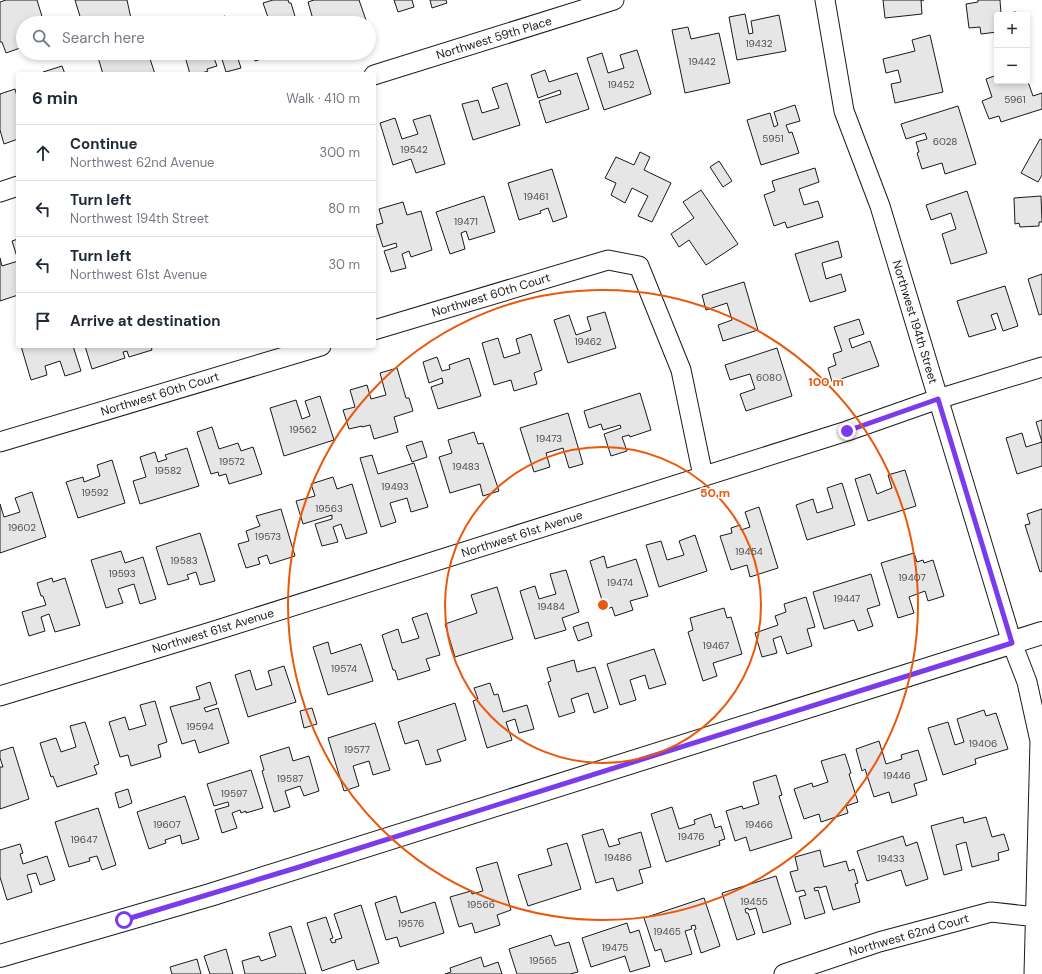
<!DOCTYPE html>
<meta charset="utf-8">
<style>
body{margin:0;font-family:"DM Sans",sans-serif;background:#f6f6f7;color:#1f2937}
.controls{position:absolute;right:12px;top:12px;display:grid;overflow:hidden;border-radius:4px;box-shadow:0 2px 6px #0003}
.controls button{width:36px;height:36px;display:grid;place-items:center;padding:0;border:0;border-bottom:1px solid #e0e1e3;background:#fff;color:#1f2937;font:20px sans-serif}
.stop{position:absolute;width:12px;height:12px;margin:-9px;border:3px solid #7c3aed;border-radius:50%;background:#fff}
.stop.end{background:#7c3aed;border-color:#fff;box-shadow:0 1px 4px #0008}
.list{margin:0;padding:0;list-style:none}
h2{display:flex;justify-content:space-between;align-items:center;height:52px;margin:0;padding:0 16px;font-size:17px}
h2 small{font-size:13px;font-weight:400;color:#747a83}
.list li{display:grid;grid-template-columns:26px 1fr auto;gap:12px;align-items:center;box-sizing:border-box;height:56px;padding:0 16px;border-top:1px solid #e0e1e3}
.list b{display:block;font-size:15px;white-space:nowrap}
.list p{margin:0;font-size:13px;white-space:nowrap;color:#747a83}
.list em{font-size:13px;font-style:normal;color:#747a83}
.icon{flex:none;width:22px;height:22px;fill:none;stroke:currentColor;stroke-width:2;stroke-linecap:round;stroke-linejoin:round}
.map{position:relative;flex:none;width:1042px;height:974px;overflow:hidden}
.search{position:absolute;background:#fff;box-shadow:0 2px 6px #0003;left:16px;top:16px;width:360px;height:44px;display:flex;align-items:center;gap:10px;box-sizing:border-box;padding:0 14px;border-radius:22px;color:#747a83;font-size:15px}
.panel{position:absolute;background:#fff;box-shadow:0 2px 6px #0003;left:16px;top:72px;width:360px;height:276px;border-radius:4px}
.map>svg:first-child{display:block}
</style>
<div class="map">
<svg width="1042" height="974" viewBox="0 0 1042 974">
<rect width="100%" height="100%" fill="#fff"/>
<path fill="#e6e6e6" stroke="#1a1a1a" d="M6,0H37L44,23H23V47L6,53L2,42H0V2Z
M75,0H127L132,23H82Z
M273,0H288L289,3H291L297,23H270L263,3Z
M314,0H359L367,23H348L347,18L330,23H314L308,2Z
M394,0H412L414,7L398,12Z
M430,0H446L447,3L432,8Z
M883,0H924H921L922,14L885,18Z
M978,0H1000L1001,14L1016,12V15H997V32L981,34L980,27L969,28L966,4L978,2Z
M745,14L749,34L753,33L751,21L779,15L786,51L737,60L729,17Z
M225,16L227,23H204Z
M688,27L691,39L719,33L730,83L685,93L672,30Z
M930,35L943,92L895,103L891,84L901,82L898,70L886,73L883,59L915,51L912,40Z
M637,50L651,94L604,110L587,58L602,53L608,73L624,68L620,55Z
M99,53H148L155,74H103L97,54Z
M184,53H236L241,68L226,72L221,56L214,58L217,66L207,69L208,71L199,74H190Z
M253,53H270L271,56L255,61Z
M279,53H297L280,58Z
M62,66L65,74H44L43,72Z
M545,70L549,82L577,73L589,109L546,123L539,101L561,94L560,90L538,98L531,75Z
M997,75V81H1027V79L1033,96L1042,93V109L1001,122L999,116L989,119L982,101L992,97L986,79Z
M507,83L520,125L473,140L462,104L478,100L482,113L499,108L492,88Z
M15,89L18,100V139L4,144L0,130V94Z
M795,105L800,121L786,125L789,133L792,132L799,153L761,165L747,120L770,113L774,127L778,125L774,112Z
M958,106L976,164L945,174L942,163L922,169L917,153L919,152L916,142L927,139L925,133L906,139L901,124Z
M430,115L445,164L416,173L411,159L393,165L380,123L395,118L402,139L418,134L413,120Z
M1040,139L1042,140V175L1038,182L1021,173Z
M640,152L650,157L644,170L671,183L652,222L638,216L648,196L632,188L625,203L611,195L616,183L605,178L616,157L634,165Z
M719,161L732,181L723,187L710,167Z
M815,168L819,182L799,189L804,205L818,201L823,217L787,228L785,222L774,226L764,195L775,191L772,181Z
M552,169L567,217L553,222L548,208L540,211L541,213L519,220L508,183Z
M701,190L738,244L706,265L689,240L679,247L671,234L694,218L683,202Z
M967,191L987,253L951,264L942,234L956,229L951,213L931,220L926,205Z
M484,196L495,232L469,240L466,231L461,233L465,249L450,254L436,212Z
M1041,196L1042,222H1039V226L1020,227L1019,223L1015,224L1014,198Z
M403,202L407,215L421,211L432,250L411,257L409,251L402,254L406,268L391,272L384,251L397,247L396,243L383,247L376,225L383,223L379,209Z
M18,239V260L12,241Z
M838,241L842,257L822,263L826,279L841,274L846,291L810,302L795,254Z
M0,258L2,266L18,261V295L0,301Z
M1042,274V314L1039,315L1028,279Z
M744,282L758,330L723,341L718,325L732,320L727,303L706,310L702,295Z
M1005,286L1018,326L1003,331L997,313L991,315L996,329L969,337L957,301Z
M605,312L616,348L568,363L554,320L569,315L576,335L591,330L587,317Z
M859,319L864,334L849,339L852,348L870,341L879,366L832,382L828,368L836,365L833,354L842,351L834,327Z
M531,334L542,370L534,373L537,384L514,391L511,380L494,385L482,343L498,338L504,358L520,353L516,339Z
M21,346H73L81,371L65,376L60,361L45,366L47,375L31,380Z
M85,346H151L152,350L129,357L127,351L123,352L125,358L92,369Z
M777,348L792,396L746,411L740,394L755,389L750,374L730,380L725,365Z
M437,357L442,371L450,369L449,365L469,358L481,396L438,409L431,387L443,383L442,378L429,383L423,362Z
M397,368L406,398H409L413,411L394,417L398,432L374,439L370,425L362,427V426L349,429L343,410L355,407L350,390L367,385L371,399L386,395L380,373Z
M640,393L651,430L630,437L629,435L622,437L627,451L611,456L604,434L621,428L620,425L603,430L601,424L589,428L584,411Z
M320,396L334,440L284,456L270,408L296,400L302,419L310,416L305,401Z
M568,413L583,464L569,468L563,448L546,453L550,467L534,472L520,428Z
M1042,420V442L1036,422Z
M212,427L219,449L238,443L241,451L253,447L262,474L229,484L226,474L219,476L218,472L211,474L197,432Z
M474,432L478,444L483,443L499,491L483,496L480,484L450,493L439,457L452,453L448,440Z
M1022,433L1026,447L1042,442V466L1017,474L1006,438Z
M422,441L427,457L412,462L406,446Z
M187,448L199,486L140,504L133,481L146,477L140,457L155,452L158,462L167,459L165,455Z
M372,455L378,474L414,463L428,507L411,512L407,498L390,503L396,522L381,527L360,458Z
M112,460L125,503L78,518L66,482L83,477L84,482L100,476L97,465Z
M905,470L916,506L868,521L855,479L870,474L877,494L892,488L888,475Z
M333,477L337,489L352,484L367,533L346,539L341,524L333,527L338,542L322,546L315,524L332,519V515L303,524L296,501L315,496L311,484Z
M842,483L855,525L807,540L796,505L813,499L817,513L833,508L827,488Z
M32,492L46,537L0,553V504L4,517L20,512L15,498Z
M759,507L778,568L750,577L747,565L731,570L720,536L732,533L731,528L740,525L741,530L750,527L745,512Z
M281,509L295,556L270,564L267,555L258,558L260,564L246,568L238,544L249,541L246,531L260,526L256,516Z
M1042,509V571L1040,572L1025,525L1030,524L1027,514Z
M200,533L215,581L200,585L196,572L187,575L189,579L168,585L156,547Z
M695,535L707,571L659,587L646,545L661,541L667,560L684,555L679,541Z
M121,551L125,563L143,557L156,599L140,604L134,584L118,589L123,603L106,608L91,560Z
M914,553L917,562L923,560L924,563L933,560L944,596L928,601L925,591L909,597L914,613L898,618L881,563Z
M604,556L607,568L636,559L648,596L630,601L633,610L615,616L612,607L605,610L590,561Z
M566,570L579,612L562,618L566,630L535,639L520,591L535,586L539,599L556,594L550,574Z
M871,574L880,605L867,609L873,626L858,631L854,620L824,629L813,592Z
M52,578L53,582L65,578L80,625L55,632L49,614L41,617L45,631L29,636L22,612L46,605L43,596H41L37,583Z
M497,587L513,639L455,657L445,624L477,613L471,595Z
M806,597L815,627L807,629L812,646L787,654L781,636L773,639L777,653L762,657L755,633L778,625L775,616L786,612L784,604Z
M724,608L727,618L731,617L742,654L713,663L717,676L703,681L688,632L693,630L690,618Z
M427,613L440,655L426,659L430,670L398,680L395,670H393L382,635L398,629L402,643L419,638L412,618Z
M588,622L592,636L578,641L573,627Z
M328,642L331,654L361,644L373,681L328,695L313,647Z
M654,649L666,684L649,689L645,675L630,680L636,700L620,705L607,664Z
M574,660L577,672L595,667L608,708L594,713L588,693L571,699L575,712L559,717L548,682L551,681L547,668Z
M284,666L296,702L248,717L235,675L250,670L256,690L272,685L268,671Z
M210,682L217,704L204,708L206,712L218,708L229,743L199,753L195,740L182,744L170,707L200,699L196,687Z
M490,683L494,695L498,694L503,712L527,705L534,729L519,733L515,719L506,722L512,740L487,748L473,701L478,699L474,688Z
M155,701L167,742L158,745L161,757L131,766L128,755L120,757L109,722L125,717L129,730L146,725L140,705Z
M455,703L466,740L437,750L441,761L426,765L418,740L405,744L398,722Z
M312,708L317,724L304,728L300,711Z
M984,710L986,716L996,713L1008,749L975,759L976,764L943,775L928,728L948,722L955,745L964,742L957,719Z
M85,722L99,764L94,766L97,774L57,787L53,776L51,777L40,743L56,738L61,752L76,747L70,726Z
M375,723L390,770L373,775L369,761L353,766L359,786L344,791L328,738Z
M879,741L886,764L902,759L901,755L918,750L927,780L914,784L917,795L892,803L889,792L874,797L865,769L862,771L856,749Z
M13,747L29,799L0,809V767H3L0,758V751Z
M289,747L293,761L309,756L319,791L304,796L300,786L285,791L290,807L274,812L262,771L264,770L260,756Z
M845,754L851,773L849,774L858,802L846,806L848,813L821,822L819,814L804,819L794,789L812,783L813,787L828,782L821,761Z
M251,770L263,808L246,813V811L241,813L240,810L232,813L237,828L222,833L215,810L229,806L228,802L214,806L207,784Z
M776,775L782,795L779,796L792,838L750,851L746,837L735,841L726,811L742,806L743,809L759,804L753,782Z
M128,789L132,803L119,808L115,793Z
M185,796L199,839L182,844L180,835L165,840L166,843L149,849L137,812Z
M672,807L679,829L695,824L694,820L711,814L715,828L721,826L725,839L719,841L720,845L666,862L651,814Z
M98,808L116,865L102,870L97,856L89,858L90,861L69,867L55,822Z
M963,817L964,823L986,817L992,837L1004,834L1009,850L998,853L999,860L972,867L966,842L956,845L962,870L944,875L931,826Z
M603,829L609,847L620,844L618,839L641,832L651,867L639,870L643,883L617,891L613,878L596,883L582,835Z
M903,836L906,846L917,842L928,879L906,886L901,870L867,881L857,851Z
M567,843L581,889L528,906L518,875L552,865L547,849Z
M20,844L23,853L20,854L23,864L47,856L55,880L40,885L36,873L27,875L32,892L7,900L0,877V850Z
M820,850L824,867L846,861L849,871L854,869L858,883L855,884L860,902L833,910L826,886L819,888V887L814,888L815,891L818,890L825,913L805,919L799,897L806,895L804,890L796,892L790,872L798,870L795,857Z
M497,862L511,910L497,915L500,925L475,933L472,923L459,927L450,897L471,891L472,894L483,891L476,868Z
M776,876L791,924L763,933L756,908L749,910L748,908L745,909L746,913H748L755,934L737,940L722,893Z
M396,896L401,913L435,902L444,933L400,947L397,937L386,940L375,903Z
M704,898L720,946L701,953L694,930L696,929L695,925L691,926L692,929L685,931L692,954L665,962L661,949L655,951L644,918Z
M361,905L379,963L357,970L354,960L322,971L307,923L326,917L333,938L330,939L332,943L336,942L335,940L342,938L334,914Z
M627,923L630,933L639,930L650,966L630,972L625,956L591,967L582,938Z
M291,926L306,974H245L242,961L259,956L261,961L276,956L269,933Z
M551,935L555,946L569,942L578,972L570,974H517L509,949Z
M226,949L233,974H210L204,956Z
M481,957L484,967L498,962L502,974H445L451,972L450,968Z
M197,959L201,974H172L170,967Z"/>
<g fill="none" stroke-linecap="round" stroke-linejoin="round">
<defs>
<path id="street" d="M825,0L844,111L880,206L1012,643L1027,682L1040,741L1034,974
M374,75L614,0
M0,192L18,186
M374,330L608,260L639,266L681,370L703,476
M0,442L321,346
M0,696L214,631L847,431L938,399L1042,367
M784,974L879,942L991,912L1037,917"/>
<path id="secondary" d="M0,956L210,895L1042,633"/>
</defs>
<use href="#street" stroke="#1a1a1a" stroke-width="21"/>
<use href="#secondary" stroke="#1a1a1a" stroke-width="24"/>
<use href="#street" stroke="#fff" stroke-width="19"/>
<use href="#secondary" stroke="#fff" stroke-width="22"/>
</g>
<g fill="none" stroke-linecap="round" stroke-linejoin="round">
<path stroke="#7c3aed" stroke-width="5" d="M124,920L296,868L1012,643L938,399L847,431"/>
</g>
<g fill="none" stroke="#e8590c" stroke-width="2">
<circle cx="603" cy="605" r="158"/>
<circle cx="603" cy="605" r="315"/>
</g>
<g text-anchor="middle" dominant-baseline="central" stroke-width="3" stroke-linejoin="round" paint-order="stroke">
<g font-size="10" fill="#4d4d4d">
<text x="759" y="43">19432</text>
<text x="702" y="61">19442</text>
<text x="621" y="84">19452</text>
<text x="1015" y="99">5961</text>
<text x="773" y="138">5951</text>
<text x="945" y="141">6028</text>
<text x="414" y="149">19542</text>
<text x="536" y="196">19461</text>
<text x="466" y="221">19471</text>
<text x="588" y="341">19462</text>
<text x="769" y="377">6080</text>
<text x="303" y="429">19562</text>
<text x="549" y="438">19473</text>
<text x="232" y="461">19572</text>
<text x="466" y="466">19483</text>
<text x="168" y="470">19582</text>
<text x="395" y="486">19493</text>
<text x="95" y="492">19592</text>
<text x="329" y="508">19563</text>
<text x="22" y="527">19602</text>
<text x="268" y="536">19573</text>
<text x="749" y="551">19454</text>
<text x="184" y="560">19583</text>
<text x="122" y="573">19593</text>
<text x="912" y="577">19407</text>
<text x="620" y="582">19474</text>
<text x="847" y="598">19447</text>
<text x="551" y="606">19484</text>
<text x="716" y="645">19467</text>
<text x="344" y="668">19574</text>
<text x="200" y="726">19594</text>
<text x="983" y="743">19406</text>
<text x="357" y="749">19577</text>
<text x="897" y="775">19446</text>
<text x="290" y="778">19587</text>
<text x="234" y="793">19597</text>
<text x="167" y="824">19607</text>
<text x="759" y="824">19466</text>
<text x="691" y="836">19476</text>
<text x="84" y="839">19647</text>
<text x="618" y="857">19486</text>
<text x="891" y="858">19433</text>
<text x="754" y="901">19455</text>
<text x="481" y="904">19566</text>
<text x="411" y="923">19576</text>
<text x="667" y="931">19465</text>
<text x="615" y="947">19475</text>
<text x="543" y="960">19565</text>
</g>
<g font-size="12" fill="#1a1a1a" stroke="#fff">
<text transform="translate(494 38) rotate(-17)">Northwest 59th Place</text>
<text transform="translate(491 295) rotate(-17)">Northwest 60th Court</text>
<text transform="translate(915 322) rotate(73)">Northwest 194th Street</text>
<text transform="translate(160 394) rotate(-17)">Northwest 60th Court</text>
<text transform="translate(522 534) rotate(-18)">Northwest 61st Avenue</text>
<text transform="translate(213 631) rotate(-17)">Northwest 61st Avenue</text>
<text transform="translate(909 935) rotate(-16)">Northwest 62nd Court</text>
</g>
</g>
<circle cx="603" cy="605" r="6" fill="#e8590c" stroke="#fff" stroke-width="2"/>
<g font-size="12" text-anchor="middle" font-weight="bold" fill="#e8590c" stroke="#fff" stroke-width="3" stroke-linejoin="round" paint-order="stroke">
<text x="826" y="386">100 m</text>
<text x="715" y="497">50 m</text>
</g>
</svg>
<div class="controls">
<button>+</button>
<button>−</button>
</div>
<div class="stop" style="left:124px;top:920px"></div>
<div class="stop end" style="left:847px;top:431px"></div>
<div class="search"><svg class="icon" aria-label="search" viewBox="0 0 24 24"><circle cx="10" cy="10" r="6"/><path d="M15 15l6 6"/></svg>Search here</div>
<section class="panel">
<h2>6 min<small>Walk · 410 m</small></h2>
<ul class="list">
<li><svg class="icon" aria-label="ahead" viewBox="0 0 24 24"><path d="M12 20V5M6 11l6-6 6 6"/></svg><div><b>Continue</b><p>Northwest 62nd Avenue</p></div><em>300 m</em></li>
<li><svg class="icon" aria-label="left" viewBox="0 0 24 24"><path d="M17 20v-9H6M10 6l-5 5 5 5"/></svg><div><b>Turn left</b><p>Northwest 194th Street</p></div><em>80 m</em></li>
<li><svg class="icon" aria-label="left" viewBox="0 0 24 24"><path d="M17 20v-9H6M10 6l-5 5 5 5"/></svg><div><b>Turn left</b><p>Northwest 61st Avenue</p></div><em>30 m</em></li>
<li><svg class="icon" aria-label="arrive" viewBox="0 0 24 24"><path d="M6 21V4h12l-3 4 3 4H6"/></svg><div><b>Arrive at destination</b></div></li>
</ul>
</section>
</div>
